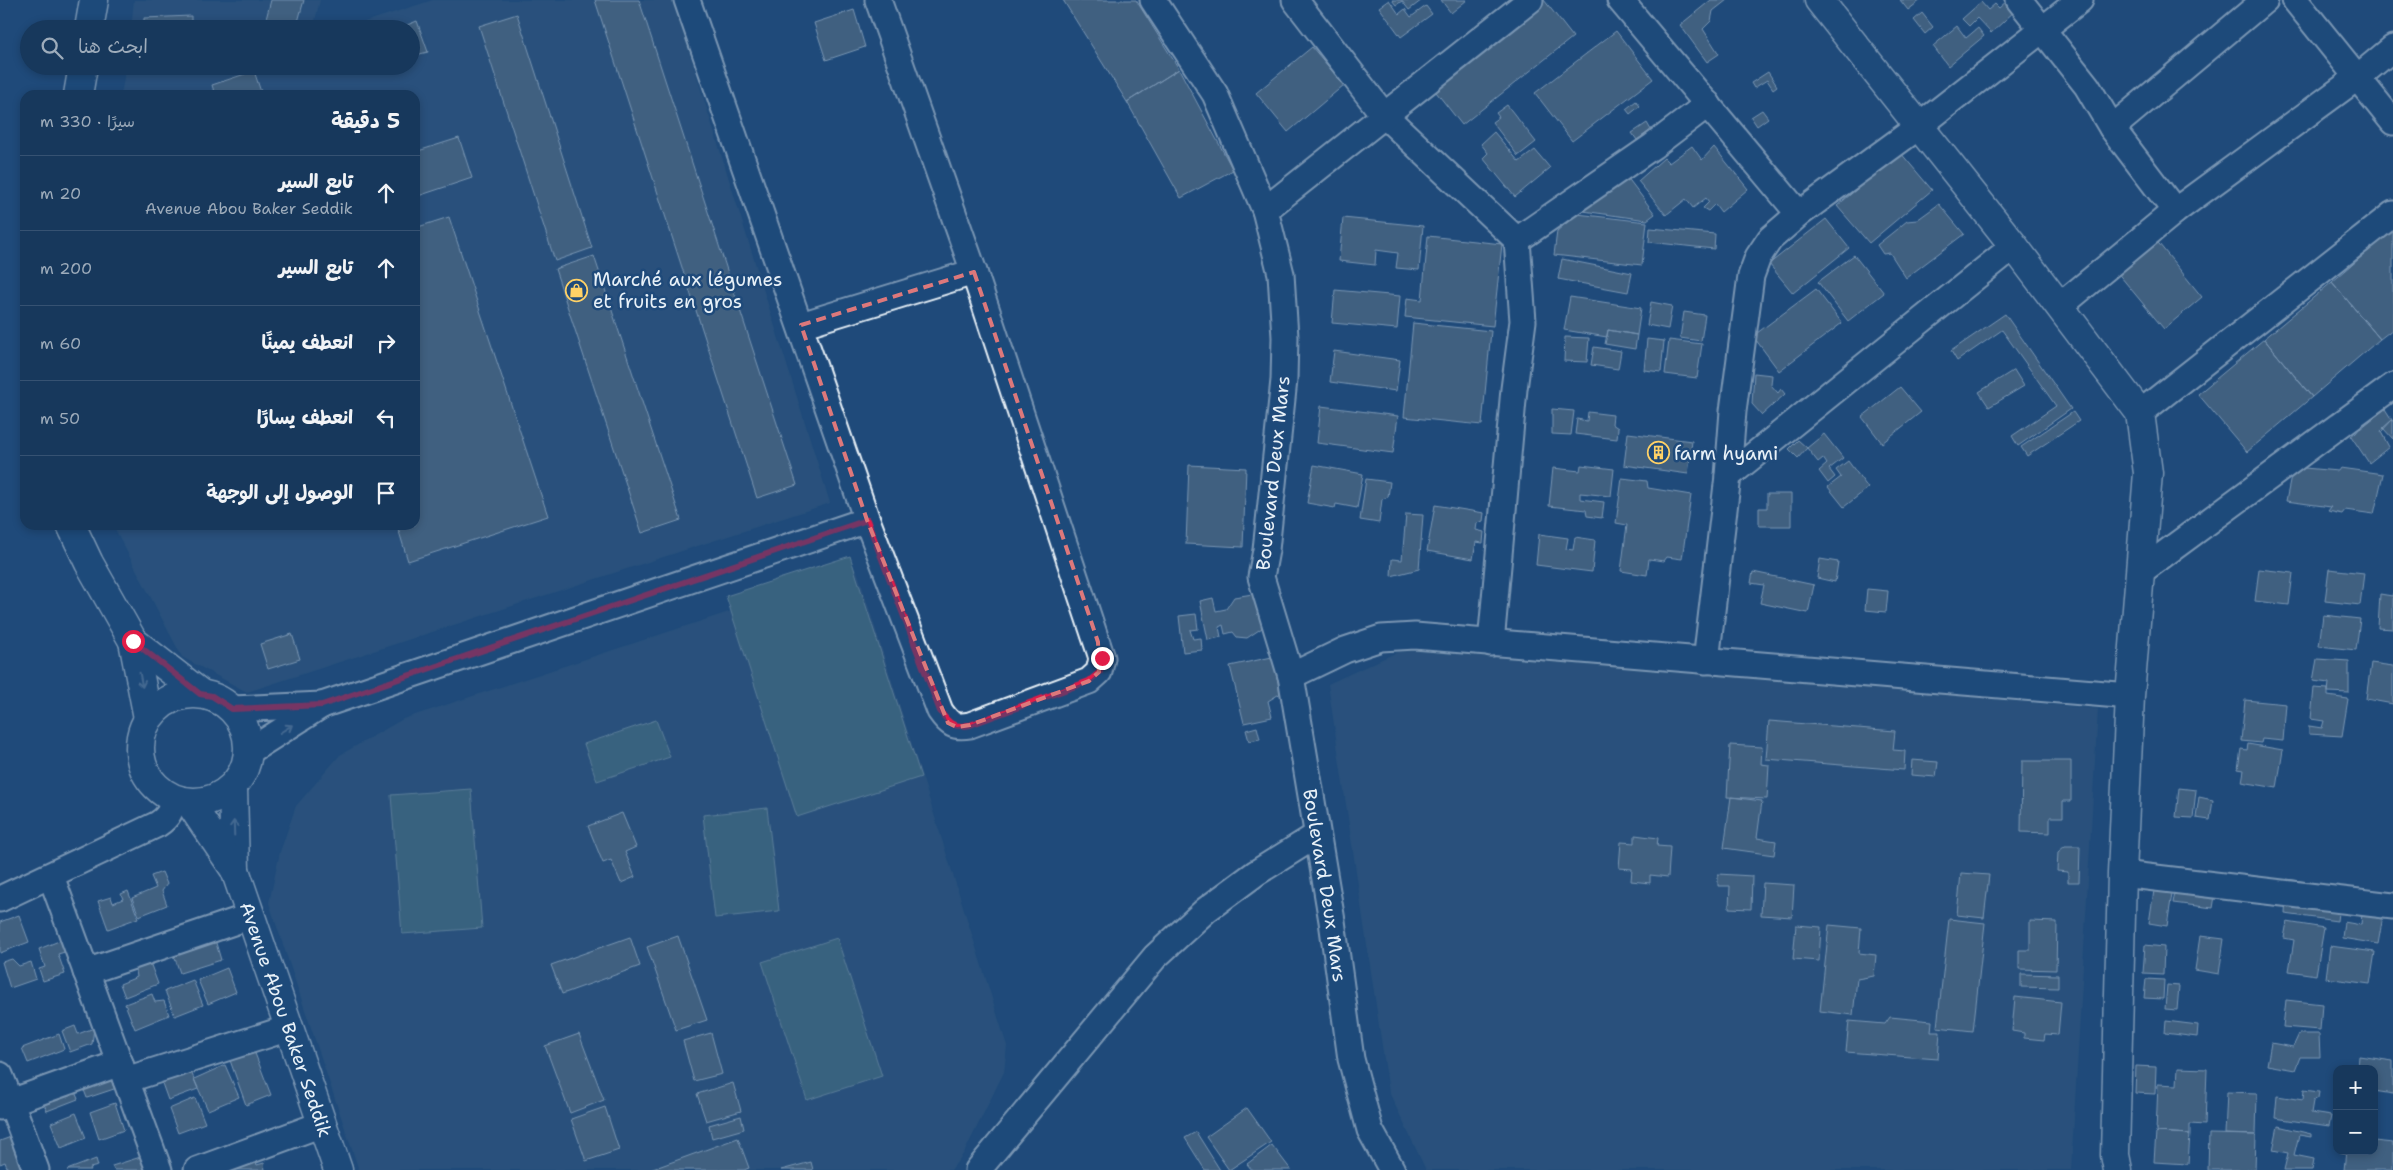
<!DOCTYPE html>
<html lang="ar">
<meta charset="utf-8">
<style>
body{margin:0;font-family:"Shantell Sans","Playpen Sans Arabic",sans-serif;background:#244365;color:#f1f3f6;direction:rtl}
.controls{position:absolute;right:15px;bottom:15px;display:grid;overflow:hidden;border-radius:10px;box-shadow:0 2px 8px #0003}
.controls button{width:45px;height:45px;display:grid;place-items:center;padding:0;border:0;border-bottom:1px solid #365272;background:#17385c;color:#f1f3f6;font:25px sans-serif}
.stop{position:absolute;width:15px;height:15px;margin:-11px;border:4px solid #e11d48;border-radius:50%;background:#fff}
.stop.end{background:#e11d48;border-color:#fff;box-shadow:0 1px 5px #0008}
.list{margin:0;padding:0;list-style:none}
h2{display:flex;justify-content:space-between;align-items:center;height:65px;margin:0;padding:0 20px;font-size:21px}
h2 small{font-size:16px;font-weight:400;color:#9eacbb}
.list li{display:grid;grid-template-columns:32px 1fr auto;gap:15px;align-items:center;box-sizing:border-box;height:75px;padding:0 20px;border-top:1px solid #365272}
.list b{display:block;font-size:19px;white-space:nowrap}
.list p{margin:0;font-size:16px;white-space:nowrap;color:#9eacbb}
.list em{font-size:16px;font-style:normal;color:#9eacbb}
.icon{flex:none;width:28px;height:28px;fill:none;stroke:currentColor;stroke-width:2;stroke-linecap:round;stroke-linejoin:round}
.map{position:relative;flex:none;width:2393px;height:1170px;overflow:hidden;direction:ltr}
.search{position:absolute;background:#17385c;box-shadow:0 2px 8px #0003;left:20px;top:20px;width:400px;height:55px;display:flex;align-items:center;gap:12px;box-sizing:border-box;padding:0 18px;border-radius:28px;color:#9eacbb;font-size:19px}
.panel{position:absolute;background:#17385c;box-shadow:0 2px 8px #0003;left:20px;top:90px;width:400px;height:440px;border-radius:15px;direction:rtl}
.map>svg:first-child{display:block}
</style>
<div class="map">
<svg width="2393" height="1170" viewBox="0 0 2393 1170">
<rect width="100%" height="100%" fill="#1f4a7a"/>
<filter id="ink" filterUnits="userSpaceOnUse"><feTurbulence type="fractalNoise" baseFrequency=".02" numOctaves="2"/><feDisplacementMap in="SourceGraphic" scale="10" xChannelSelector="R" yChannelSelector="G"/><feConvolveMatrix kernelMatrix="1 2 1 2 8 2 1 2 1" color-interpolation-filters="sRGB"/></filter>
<g filter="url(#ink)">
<path fill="#35587e" d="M134,0H320L313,29H131Z
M433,0H673L830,503L247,692L182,657L113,525H415V95H121L126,66H411V29H343Z
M857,570L1007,1046L1004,1072L964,1153L951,1170H359L269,903L280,852L296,806L340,755L403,719Z
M1415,644L2098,709L2071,1170H1426L1389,1092L1328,684Z"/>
<path fill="#587f85" stroke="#a0b8be" d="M850,556L921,777L797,817L726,596Z
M656,720L670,757L597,781L584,744Z
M471,789L482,928L402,934L391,795Z
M767,808L779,911L715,918L703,815Z
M837,938L882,1076L807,1100L762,962Z"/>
<path fill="#677a88" stroke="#e8f1f8" d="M271,0H304L296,29H285L265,23Z
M595,0H639L797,485L757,498Z
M1063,0H1136L1179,69L1127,102Z
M1389,0L1399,14L1405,9L1411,17L1426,6L1432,14L1401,37L1379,7Z
M1392,0H1422L1409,10L1402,1L1396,5Z
M1441,0H1467L1451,13Z
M1535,0H1544L1573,37L1462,125L1429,83Z
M1711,0H1727L1713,11L1711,21L1703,29L1719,54L1707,62L1680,25Z
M1900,0H1921L1908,10Z
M2008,0L2017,9L1991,33L1977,18L1969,26L1962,19L1981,2L1988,10L1995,4L1999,8Z
M854,10L865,47L826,60L814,23Z
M1922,13L1933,27L1925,34L1914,20Z
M517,14L592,248L555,261L479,26Z
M191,16V29H144V18Z
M417,21L428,52L411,56V29H397Z
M1957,26L1966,38L1978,28L1984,36L1948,66L1933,46Z
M1616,31L1653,79L1572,141L1535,93Z
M1312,47L1344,85L1288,132L1256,93Z
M1179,69L1233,170L1181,198L1127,102Z
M254,71L262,95H215L212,85Z
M1768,72L1777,86L1773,89L1767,80L1754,88L1751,83Z
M1636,101L1640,106L1630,114L1626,109Z
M1507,105L1536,142L1518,156L1492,122L1499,117L1496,113Z
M1762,110L1768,118L1757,126L1751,117Z
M1647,123L1651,130L1637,140L1632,133Z
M1494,132L1519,162L1535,150L1550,168L1515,197L1483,158L1488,153L1481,144Z
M459,138L472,178L415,197V152Z
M1692,146L1702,160L1714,147L1748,189L1721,212L1715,204L1708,211L1703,208L1709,202L1706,198L1693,208L1686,199L1666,215L1638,181L1664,158L1669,163Z
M1900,152L1932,190L1869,243L1837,206Z
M1624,173L1655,214L1647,220L1576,210Z
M1939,204L1964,234L1906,278L1890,253L1883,254L1877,245L1907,221L1917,220Z
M1577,214L1647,222L1642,265L1554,255L1557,231Z
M449,217L548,516L408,561L397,525H415V228Z
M1343,218L1423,226L1419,270L1396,268L1398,253L1376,250L1375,265L1339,261Z
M1826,219L1849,248L1793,293L1769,264Z
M1650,228L1715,234L1714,249L1649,242Z
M2393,230V329L2380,339L2332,282Z
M1428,236L1502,244L1493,326L1405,317L1407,298L1422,300Z
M2155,239L2202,297L2164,329L2116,271Z
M1854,255L1884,293L1848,321L1818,282Z
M594,256L681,520L642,533L555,269Z
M1562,259L1632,273L1628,292L1558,279Z
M2332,282L2380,339L2312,397L2264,339Z
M1816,289L1842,323L1779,371L1753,336Z
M1335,290L1400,296L1397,329L1332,323Z
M1570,297L1641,308L1637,335L1608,330L1607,337L1564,330Z
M1651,302L1672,306L1668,329L1647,325Z
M1684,312L1705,315L1701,341L1680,338Z
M2005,314L2071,409L2018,446L2012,436L2056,406L2002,330L1957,361L1951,351Z
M1413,323L1491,331L1482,425L1404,417Z
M1608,330L1637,335L1635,349L1605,344Z
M1565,337L1589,338L1587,362L1564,361Z
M1647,339L1664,341L1661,372L1644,370Z
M2264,339L2312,397L2247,452L2198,394Z
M1669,340L1702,344L1697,378L1665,374Z
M1594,347L1621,351L1618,369L1591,365Z
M1334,351L1400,360L1396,391L1330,382Z
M2014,370L2024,386L1989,407L1979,392Z
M1754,373L1772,375L1771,385L1778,393L1781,389L1785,394L1762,415L1752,404Z
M1900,387L1921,412L1882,443L1862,417Z
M1321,406L1398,416L1393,453L1317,443Z
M1552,409L1574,411L1571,435L1552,434Z
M2385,409L2392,420L2381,432L2389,447L2369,463L2351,436Z
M1588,412L1613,415L1612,424L1618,428L1617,439L1575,434L1577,419L1587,421Z
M2073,412L2079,421L2027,456L2021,447Z
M2392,420L2393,421V439L2383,428Z
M1628,433L1692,441L1688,474L1624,465Z
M1824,434L1843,458L1829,469L1835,477L1828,483L1819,471L1827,464L1823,458L1818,462L1807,448Z
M1798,440L1807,448L1798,458L1789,449Z
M1848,461L1868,488L1844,507L1828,487L1841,477L1836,470Z
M1189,465L1246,468L1243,547L1186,544Z
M1314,465L1363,474L1357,508L1336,504L1335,508L1307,503Z
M1581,465L1614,469L1611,496L1580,493V499L1604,502L1602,518L1587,516L1586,510L1549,506L1553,468L1580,471Z
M2293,467L2338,471L2340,468L2383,474L2374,514L2345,510L2342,514L2328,511L2331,507L2286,501Z
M1622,478L1647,481L1648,488L1691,495L1682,559L1667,557L1664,561L1649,559L1647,575L1621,571L1627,525L1616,523Z
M1366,479L1390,482L1388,497L1382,499L1379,523L1360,520Z
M1767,494H1791V526H1759V508H1767Z
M1435,505L1484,513L1483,521L1477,523L1476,530L1484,532L1483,543L1476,542L1473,559L1427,551Z
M1406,514L1423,515L1419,569L1391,576L1392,559L1402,560Z
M1539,534L1568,538L1566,549L1573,550L1575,537L1595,540L1592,572L1536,565Z
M1820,559L1838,562L1835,582L1817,578Z
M2259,569L2293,573L2289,605L2255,601Z
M2329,569L2364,573L2360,605L2325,601Z
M1753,572L1814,585L1808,613L1760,603L1764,585L1751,583Z
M1867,589L1888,591L1886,612L1865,610Z
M1259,593L1265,626L1247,638L1237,637L1233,632L1225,634L1223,625L1219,627L1221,637L1208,640L1200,601L1213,598L1216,611L1226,609L1234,597Z
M2393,593V629L2378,628L2380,594L2392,596Z
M1196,614L1198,629L1190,630L1193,639L1201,638L1202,650L1183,652L1179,616Z
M2323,615L2360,619L2356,650L2319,646Z
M292,634L300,659L268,669L260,644Z
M1272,657L1281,693L1268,701L1272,717L1244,723L1230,666Z
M2317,659L2349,661V693L2328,692L2329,683L2313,681Z
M2371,663L2393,666V704L2366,699Z
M2314,688L2328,689V696L2348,699L2342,736L2309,734V726L2322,728L2324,721L2311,719Z
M2245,700L2286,704L2283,741L2262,739L2261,743L2241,741Z
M1769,721L1895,731L1893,750L1905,751L1904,770L1766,759Z
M1257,727L1260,739L1249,741L1246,730Z
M2248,744L2283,750L2277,788L2242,782L2244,770L2238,769L2241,749L2247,750Z
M1730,745L1762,747L1761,764L1769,765L1767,799L1727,797Z
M1912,760L1938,762L1936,777L1911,775Z
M2022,761H2071V801H2063V817H2050V833L2021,832Z
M2179,788L2196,790L2193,818L2176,817Z
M1731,797L1762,801L1757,838L1776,841L1774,855L1724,848Z
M2199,797L2213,800L2210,820L2196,818Z
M622,813L636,847L625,852L635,877L621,883L611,860L603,863L588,826Z
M1635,835L1658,838L1657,846L1670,847L1668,877L1650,875V883L1631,881L1632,869L1619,868L1621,842L1635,843Z
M2065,846H2080L2079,882H2068V872L2057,871L2058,852Z
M162,872L167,884L162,891L167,905L139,916L132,898L156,888L151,876Z
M1961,873L1989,875L1984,918L1957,915Z
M1718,874L1752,876L1751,909L1729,908L1730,886H1718Z
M2287,879L2341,887L2337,921L2285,914Z
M2177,880L2217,884L2213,908L2173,903Z
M1763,883L1794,885L1792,917L1761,915Z
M2155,884L2173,887L2167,926L2149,923Z
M128,891L138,918L108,929L98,901L111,897L113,903L123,899L121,894Z
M2362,912L2383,916L2378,944L2342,938L2344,922L2361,925Z
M19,915L29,942L0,953V922Z
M1949,919L1985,923L1973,1031L1937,1027Z
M2030,921L2057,922L2056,970L2019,969V950H2030Z
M2287,922L2324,928L2316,975L2289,971L2294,940L2284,938Z
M1796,925L1821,927L1819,961L1793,959Z
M1829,925L1861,928L1859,953L1876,955L1874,976L1857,979L1853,1015L1820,1011Z
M213,933L221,960L180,973L171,947Z
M678,936L707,1020L676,1030L647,947Z
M2200,936L2224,939L2219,974L2195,970Z
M630,937L640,966L562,994L551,965Z
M64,939L68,951L58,954L65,974L43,981L39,969L45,967L39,949Z
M2145,945L2164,947L2163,974L2143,973Z
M2330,946L2375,952L2370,984L2326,978Z
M12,959L19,966L31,962L36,979L10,988L2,962Z
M149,960L158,984L125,997L120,984L137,977L135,965Z
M227,968L236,992L208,1004L198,980Z
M2021,974L2058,975V988L2021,987Z
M2146,979L2164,980L2163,999L2144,998Z
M193,980L203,1005L175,1016L165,991Z
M2167,985L2179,986L2177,1010L2165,1009Z
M152,994L155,1002L164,1001L169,1015L135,1029L125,1004Z
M2015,997L2061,1002L2058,1035L2045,1034L2044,1040L2024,1038V1033L2012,1031Z
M2286,1000L2322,1004L2320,1030L2283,1027Z
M1890,1017L1932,1021L1931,1032H1940L1938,1059L1846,1052L1849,1021L1885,1024Z
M2166,1021L2198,1025L2197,1037L2165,1033Z
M75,1026L78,1034L94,1028L92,1044L70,1052L62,1031Z
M711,1033L722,1074L694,1081L683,1041Z
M59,1034L64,1049L28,1063L22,1048Z
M579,1034L604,1100L570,1113L545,1046Z
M2299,1034H2319L2320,1057H2300L2295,1070L2267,1065L2271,1043L2293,1047Z
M251,1043L271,1095L246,1105L227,1052Z
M2359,1056L2393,1061V1094L2374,1091V1069H2358Z
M188,1064L198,1089L168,1100L159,1075Z
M225,1065L239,1097L208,1110L194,1079Z
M2136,1066L2156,1067L2155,1094L2135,1093Z
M2178,1068L2207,1069L2205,1125L2190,1124V1134L2156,1132L2158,1084L2177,1085Z
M111,1071L117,1088L87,1098L81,1082Z
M71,1082L78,1099L47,1111L40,1095Z
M733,1083L741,1111L706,1121L697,1094Z
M2304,1090L2319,1092L2318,1098L2313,1101L2311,1113L2331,1116L2329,1126L2275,1118L2277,1096L2303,1100Z
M2227,1092L2257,1093L2256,1135L2225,1134Z
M195,1098L205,1123L178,1133L169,1109Z
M115,1103L124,1130L99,1139L90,1112Z
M605,1107L619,1150L586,1161L571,1119Z
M1247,1108L1271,1142L1229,1170L1206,1137Z
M76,1113L86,1138L61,1148L51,1123Z
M741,1116L744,1129L712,1138L709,1125Z
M2278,1126L2311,1134V1137L2299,1135L2294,1155L2314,1159L2312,1170H2284L2288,1153L2273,1150Z
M1196,1132L1220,1170H1205L1185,1138Z
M2156,1132L2190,1134L2188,1164L2154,1162Z
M2209,1134L2256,1135L2255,1170H2208Z
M11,1137L37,1170H8L5,1162L0,1164V1141Z
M738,1138L749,1168L744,1170H650Z
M2374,1141L2393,1143V1170H2344L2346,1151H2374Z
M1272,1145L1291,1170H1252L1247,1164Z
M252,1154L257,1165L264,1163L265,1170H233Z
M147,1155L153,1170H114L112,1166Z
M96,1159L98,1166L90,1168L91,1170H67Z
M811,1162L813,1170H781Z"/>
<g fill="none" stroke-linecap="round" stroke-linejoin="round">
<defs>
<g id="street">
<path d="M687,0L867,520L940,711C949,724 954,728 970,725L1089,681L1099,672L1102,658L974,272L878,0"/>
<path id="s1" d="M1153,0L1215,94L1265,210L1281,274L1285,337L1284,380L1266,550L1261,577L1291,676L1332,921L1351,1059L1370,1130L1392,1170"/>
<path d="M1295,0L1383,114L1517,240"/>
<path d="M1620,0L1799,214"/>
<path d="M2019,0L2087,86L2112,128L2175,211"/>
<path d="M2295,0L2393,122"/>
<path d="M2112,128L2265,0"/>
<path d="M1265,210L1530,0"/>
<path d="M2060,306L2175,211L2358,77L2393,48"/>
<path d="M801,325L974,272"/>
<path d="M2140,413L2393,214"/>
<path d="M1728,476L1733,411L1751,276L1758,257L1770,239L1799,214L1918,127L2080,0"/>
<path d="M2140,572L2393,386"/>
<path d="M1491,643L1514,389L1523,321L1517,240L1653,146L1708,104"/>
<path d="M1706,661L1728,476L2014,246"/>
<path d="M1291,676L1345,650L1381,638L1415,636L2130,696"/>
<path d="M232,709L322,705"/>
<path d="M248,752L322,705L867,520"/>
<path d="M2122,874L2393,906"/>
<path d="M51,876L159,1170"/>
<path d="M0,899L158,824C169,817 171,811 173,798"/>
<path d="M86,972L251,916"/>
<path d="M0,1075L11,1102L0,1107"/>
<path d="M126,1080L289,1028"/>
<path d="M36,1170L11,1102L120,1063"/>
<path d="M197,1170L322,1124"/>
<path d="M978,1170L1155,957L1206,910L1256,873L1317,835"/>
</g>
<g id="secondary">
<path d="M1819,0L2014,246L2140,413L2148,473L2130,696L2122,874L2115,1155L2118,1170"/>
<path d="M89,29L94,0"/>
<path d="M78,95L83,66"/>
<path d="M71,525L89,563L133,641L148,718"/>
<path d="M133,641L200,693"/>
<circle cx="194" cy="748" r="54"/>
<path d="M233,787L235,870"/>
<path id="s2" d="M189,802L235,870L338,1170"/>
</g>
</defs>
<use href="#street" stroke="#e8f1f8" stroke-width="29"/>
<use href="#secondary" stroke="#e8f1f8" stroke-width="31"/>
<use href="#street" stroke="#1f4a7a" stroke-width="25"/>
<use href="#secondary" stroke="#1f4a7a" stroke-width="28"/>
</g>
<defs><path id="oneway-shaft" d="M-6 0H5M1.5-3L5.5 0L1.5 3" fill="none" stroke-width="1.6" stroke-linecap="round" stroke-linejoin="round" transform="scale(1.25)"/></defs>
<g stroke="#6f8dac">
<use href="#oneway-shaft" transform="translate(141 680) rotate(79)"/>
<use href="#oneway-shaft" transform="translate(286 729) rotate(-32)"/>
<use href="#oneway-shaft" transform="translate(234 828) rotate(-92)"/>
</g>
</g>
<g fill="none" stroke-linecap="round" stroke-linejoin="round" filter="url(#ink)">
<path stroke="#e11d48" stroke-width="6" d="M133,641L200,694L212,696L232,709L322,705L867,520L940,711C949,724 954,728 970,725L1089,681L1100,672L1102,658"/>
</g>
<path d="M0 0H2393V1170H0ZM974,272L1098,642L1099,672L1089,681L970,725L957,727L948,723L867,520L801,325Z" fill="#1f4a7a" fill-opacity=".55" fill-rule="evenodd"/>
<path fill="none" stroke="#dd787b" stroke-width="4" stroke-dasharray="10 6" stroke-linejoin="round" d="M974,272L1098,642L1099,672L1089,681L970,725L957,727L948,723L867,520L801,325Z"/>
<defs>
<symbol id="shop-ring" viewBox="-11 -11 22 22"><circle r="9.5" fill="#1f4a7a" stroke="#ffd166" stroke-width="1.5"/><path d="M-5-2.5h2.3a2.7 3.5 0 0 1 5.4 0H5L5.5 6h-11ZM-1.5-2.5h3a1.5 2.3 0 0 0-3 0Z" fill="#ffd166"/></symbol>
<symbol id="building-ring" viewBox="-11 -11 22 22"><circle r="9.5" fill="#1f4a7a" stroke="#ffd166" stroke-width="1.5"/><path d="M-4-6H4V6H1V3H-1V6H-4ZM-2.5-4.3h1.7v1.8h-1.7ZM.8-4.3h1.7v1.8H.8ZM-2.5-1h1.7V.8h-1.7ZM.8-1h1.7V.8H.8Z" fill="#ffd166"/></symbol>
</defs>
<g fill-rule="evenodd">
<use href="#shop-ring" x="564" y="278" width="25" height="25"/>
<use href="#building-ring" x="1646" y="440" width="25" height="25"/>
</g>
<g text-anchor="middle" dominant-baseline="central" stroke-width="5" stroke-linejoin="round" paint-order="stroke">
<g font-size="19" fill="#e8f1f8" stroke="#1f4a7a" text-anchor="start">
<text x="593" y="279">Marché aux légumes<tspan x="593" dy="22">et fruits en gros</tspan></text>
<text x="1674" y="453">farm hyami</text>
</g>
<g font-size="19" fill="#e8f1f8" stroke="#1f4a7a">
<text transform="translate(1273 473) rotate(-84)">Boulevard Deux Mars</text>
<text stroke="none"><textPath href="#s1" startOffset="925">Boulevard Deux Mars</textPath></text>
<text stroke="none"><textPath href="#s2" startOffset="240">Avenue Abou Baker Seddik</textPath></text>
</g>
</g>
</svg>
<div class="controls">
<button>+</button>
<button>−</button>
</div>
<div class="stop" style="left:133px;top:641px"></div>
<div class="stop end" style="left:1102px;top:658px"></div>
<div class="search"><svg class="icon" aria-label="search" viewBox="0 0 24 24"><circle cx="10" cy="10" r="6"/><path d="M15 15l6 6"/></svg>ابحث هنا</div>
<section class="panel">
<h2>5 دقيقة<small>سيرًا · 330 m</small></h2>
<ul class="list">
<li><svg class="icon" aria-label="ahead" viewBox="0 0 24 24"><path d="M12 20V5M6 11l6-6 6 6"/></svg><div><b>تابع السير</b><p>Avenue Abou Baker Seddik</p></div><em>20 m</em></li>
<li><svg class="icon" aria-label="ahead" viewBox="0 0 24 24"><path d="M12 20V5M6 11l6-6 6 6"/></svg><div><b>تابع السير</b></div><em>200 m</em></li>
<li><svg class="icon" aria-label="right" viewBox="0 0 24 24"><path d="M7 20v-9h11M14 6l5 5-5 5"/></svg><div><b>انعطف يمينًا</b></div><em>60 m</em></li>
<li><svg class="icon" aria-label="left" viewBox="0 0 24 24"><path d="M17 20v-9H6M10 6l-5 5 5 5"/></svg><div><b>انعطف يسارًا</b></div><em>50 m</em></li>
<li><svg class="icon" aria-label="arrive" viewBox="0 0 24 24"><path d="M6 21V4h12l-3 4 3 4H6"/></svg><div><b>الوصول إلى الوجهة</b></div></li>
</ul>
</section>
</div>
